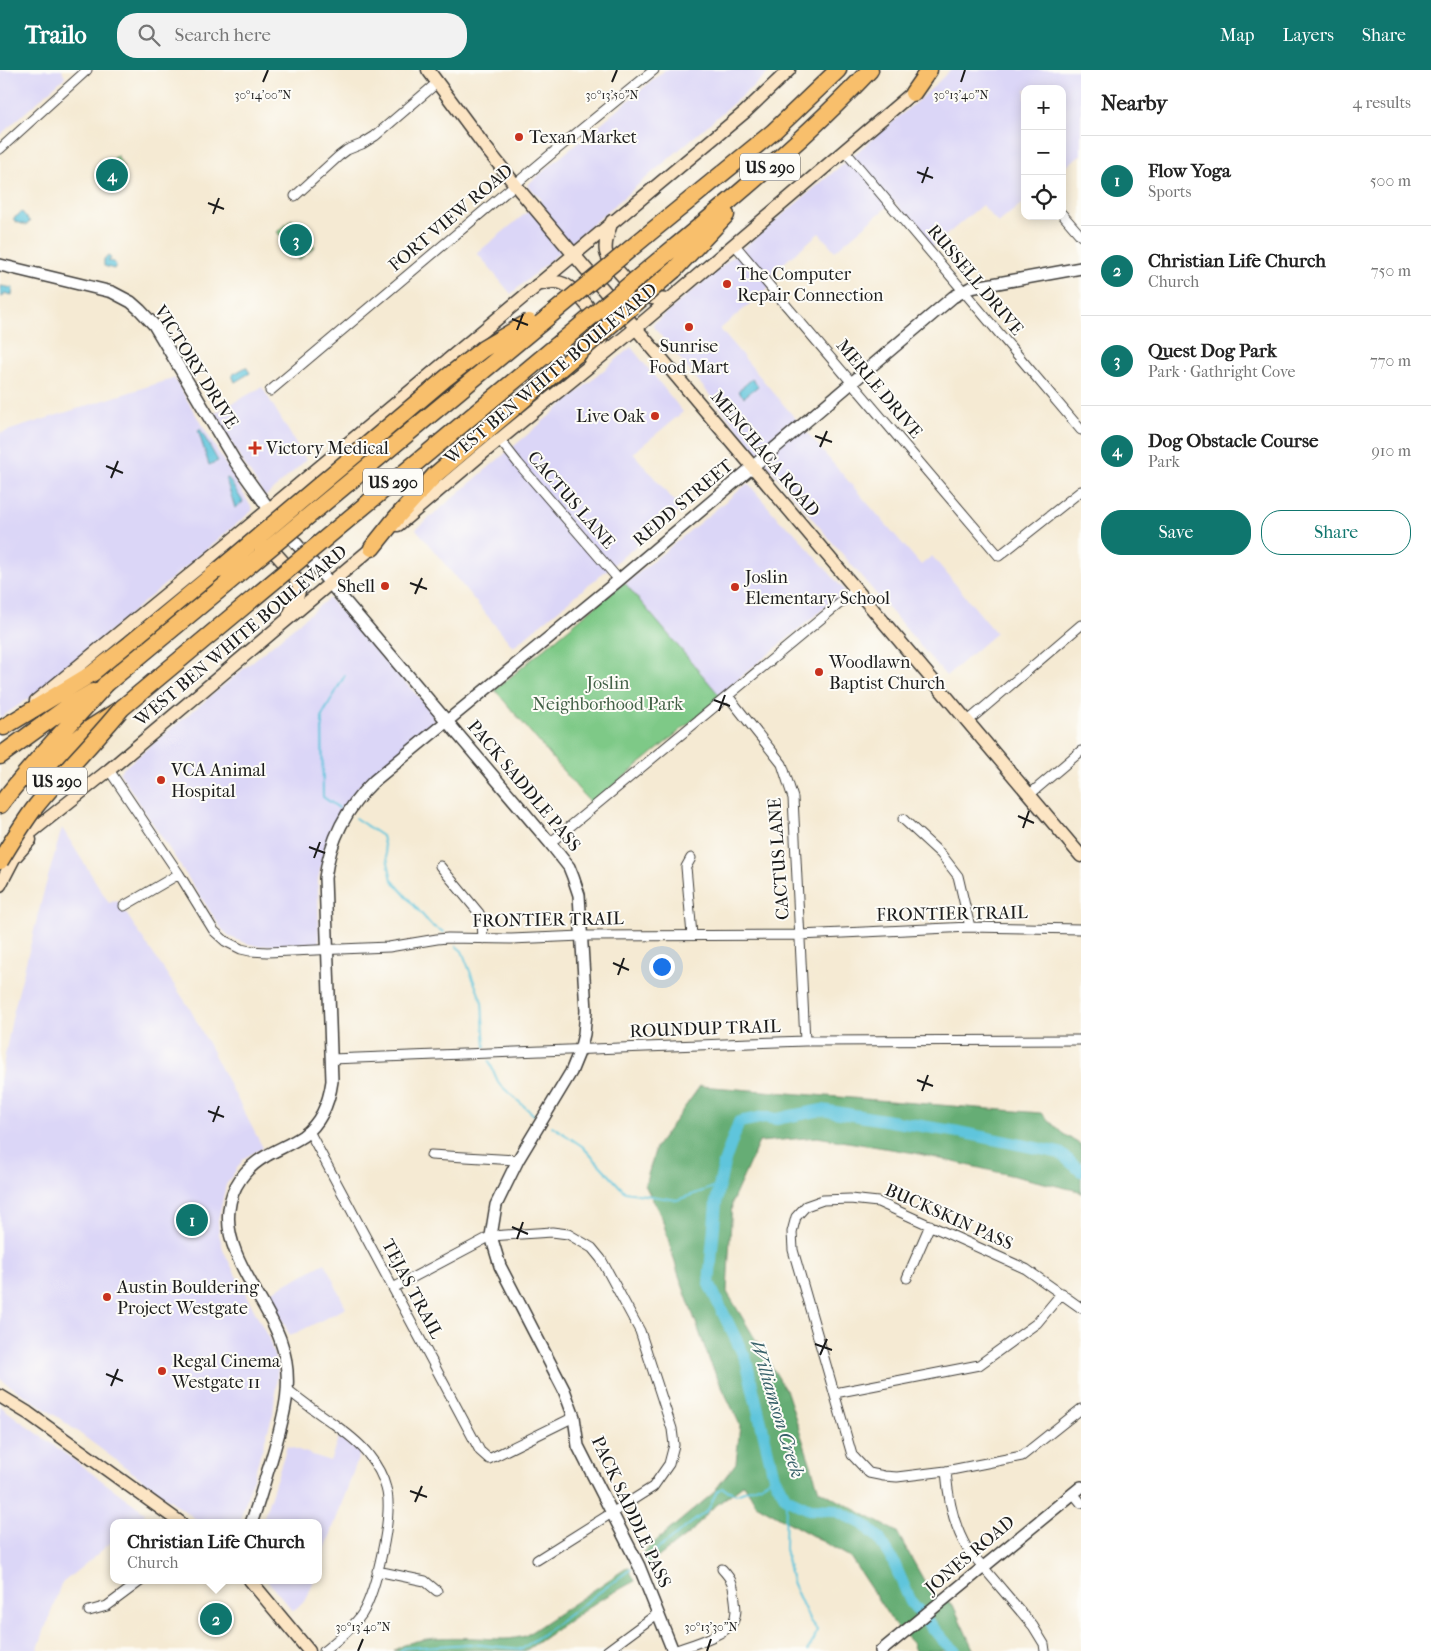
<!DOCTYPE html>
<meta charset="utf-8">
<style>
body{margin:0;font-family:"IM FELL French Canon",serif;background:#f2f2f2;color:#222}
.controls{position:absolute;right:15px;top:15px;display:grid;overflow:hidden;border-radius:10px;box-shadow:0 2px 12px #0003}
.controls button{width:45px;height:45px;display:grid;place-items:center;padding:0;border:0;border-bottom:1px solid #e0e0e0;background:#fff;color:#222;font:25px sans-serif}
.you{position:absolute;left:661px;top:896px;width:18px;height:18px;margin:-12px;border:4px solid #fff;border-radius:50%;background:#1a73e8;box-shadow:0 0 0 8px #1a73e833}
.badge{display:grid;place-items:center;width:32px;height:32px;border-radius:50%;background:#0f766e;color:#fff;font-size:16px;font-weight:700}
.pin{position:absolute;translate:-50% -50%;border:2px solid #fff;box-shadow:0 1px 5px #0006}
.popup{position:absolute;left:110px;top:1449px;width:212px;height:65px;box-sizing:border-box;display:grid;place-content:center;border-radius:10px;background:#fff;filter:drop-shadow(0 1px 4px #0005);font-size:16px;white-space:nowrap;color:#767676}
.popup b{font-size:19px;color:#222}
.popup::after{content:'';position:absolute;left:50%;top:100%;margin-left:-10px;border:10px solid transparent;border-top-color:#fff}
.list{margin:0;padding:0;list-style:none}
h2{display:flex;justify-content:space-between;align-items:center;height:65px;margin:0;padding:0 20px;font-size:21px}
h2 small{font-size:16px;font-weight:400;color:#767676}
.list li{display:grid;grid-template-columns:32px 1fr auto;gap:15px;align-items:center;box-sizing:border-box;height:90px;padding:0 20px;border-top:1px solid #e0e0e0}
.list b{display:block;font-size:19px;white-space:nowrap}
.list p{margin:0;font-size:16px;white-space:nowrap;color:#767676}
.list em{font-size:16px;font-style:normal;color:#767676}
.actions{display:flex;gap:10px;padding:15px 20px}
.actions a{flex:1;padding:11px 0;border:1px solid #0f766e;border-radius:20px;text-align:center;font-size:18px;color:#0f766e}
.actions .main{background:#0f766e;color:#fff}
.icon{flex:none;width:28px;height:28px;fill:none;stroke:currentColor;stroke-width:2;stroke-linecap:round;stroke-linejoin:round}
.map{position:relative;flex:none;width:1081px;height:1581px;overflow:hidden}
header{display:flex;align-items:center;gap:30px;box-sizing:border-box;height:70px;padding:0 25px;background:#0f766e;color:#fff}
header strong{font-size:24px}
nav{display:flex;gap:28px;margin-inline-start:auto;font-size:18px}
.search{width:350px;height:45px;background:#f2f2f2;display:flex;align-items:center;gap:12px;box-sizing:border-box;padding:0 18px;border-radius:20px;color:#767676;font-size:19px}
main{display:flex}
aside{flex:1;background:#fff}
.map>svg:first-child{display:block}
</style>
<header>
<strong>Trailo</strong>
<div class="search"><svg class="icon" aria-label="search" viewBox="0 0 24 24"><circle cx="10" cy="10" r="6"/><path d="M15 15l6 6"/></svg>Search here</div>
<nav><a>Map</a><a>Layers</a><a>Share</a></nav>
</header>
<main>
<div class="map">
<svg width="1081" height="1581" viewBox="0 0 1081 1581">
<rect width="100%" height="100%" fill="#fdfcf7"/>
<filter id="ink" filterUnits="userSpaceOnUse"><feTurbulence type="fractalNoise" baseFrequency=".02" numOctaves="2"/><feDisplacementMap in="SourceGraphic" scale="10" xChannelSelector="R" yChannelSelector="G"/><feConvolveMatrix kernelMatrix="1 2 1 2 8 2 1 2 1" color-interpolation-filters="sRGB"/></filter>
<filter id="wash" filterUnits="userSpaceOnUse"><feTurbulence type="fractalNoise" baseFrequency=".0096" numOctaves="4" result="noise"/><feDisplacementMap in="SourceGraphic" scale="20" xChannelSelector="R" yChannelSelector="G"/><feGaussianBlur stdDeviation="1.12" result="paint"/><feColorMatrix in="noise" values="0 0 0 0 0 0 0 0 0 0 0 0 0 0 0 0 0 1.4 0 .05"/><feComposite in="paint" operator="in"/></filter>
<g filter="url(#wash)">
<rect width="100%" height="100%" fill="#f5ead3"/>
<path fill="#dbd6f7" d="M0,0H62L65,7L0,65Z
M665,0H772L511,224L477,183L542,130L527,115Z
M950,0H1081V84L1062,100V19H1025V131L998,153L982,135L932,177L894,131L835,181L819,163L771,204L776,212L720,259L831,391L921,495L932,486L996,563L946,606L793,426L652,255L928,22Z
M631,277L683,342L633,383L681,439L513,577L416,459Z
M174,308L253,440L35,624L0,648V360L1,363Z
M262,317L306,390L265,427L213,344Z
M748,413L780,451L793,461L845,521L720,624L721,627L625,514Z
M329,528L433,643L434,652L363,713L349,729L332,756L324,781L318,810L319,873L258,876L245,873L230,867L221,858L119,702Z
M62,758L109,833L117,830L189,937L263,1078L244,1088L226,1115L218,1150L219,1164L224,1182L269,1269L278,1298L273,1344L239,1453H201L59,1348L0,1309V1011L13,944L44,821Z
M325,1193L346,1238L290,1266L269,1223Z
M0,1336L146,1443L135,1453H114L113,1471L61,1514L37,1581H0Z
M339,1367L360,1383L319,1497L318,1453H262L287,1376L330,1391Z
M267,1510H314L306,1530L293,1541Z"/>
<path fill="#7ec987" stroke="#4d7252" d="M117,85L124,98L107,112L110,90Z
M292,149L315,177L299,190L292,182L294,181L277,162Z
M624,512L721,627L591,734L495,620Z"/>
<path fill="#66ad74" stroke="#416448" d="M700,1016L1041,1043L1062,1063L1081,1075V1124L1079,1121L915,1083L817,1067L759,1072L732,1132L727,1222L787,1322L819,1420L897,1462L931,1523L953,1535L974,1581H915L912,1573L896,1557L850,1487L756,1434L744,1414L709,1441L692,1461L648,1495L643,1482L712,1424L736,1393L740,1355L710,1292L678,1203L662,1148L645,1115L656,1077Z
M628,1497L635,1511L598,1531L525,1581L484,1580L394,1581C419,1561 474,1569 505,1569C512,1569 519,1567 525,1566Z"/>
<path fill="#5fc5dc" stroke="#3e707c" d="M22,142L30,152L26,155L16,152L13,149Z
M109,186L111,189L108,191L114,192L116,195L114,199L104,196V189Z
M1,216L13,218L12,225L4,223V226L1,227Z
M246,297L250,303L235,312L232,305Z
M752,309L758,316L744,327L738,321Z
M200,359L218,391L209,395L198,360Z
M228,408L243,432L235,438L226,409Z"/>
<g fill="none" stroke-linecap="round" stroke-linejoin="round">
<path stroke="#5fc5dc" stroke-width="2" d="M339,738L323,727L322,646L345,605
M355,748L382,766L392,810L432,856L444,862
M456,876L462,881L482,932L485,977
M489,991L499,1014L534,1045
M552,1056L582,1076L625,1122L677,1130L720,1115
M786,1428L785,1479L792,1512L810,1551L817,1560L814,1570L807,1581
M645,1489L708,1440L717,1421L722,1418L736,1424L761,1415L774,1407
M400,1581L404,1578L470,1574L522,1579L631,1499"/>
<path stroke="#5fc5dc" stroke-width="12" d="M955,1581L944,1571L911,1532L893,1491L878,1467L862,1453L834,1440L809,1439L786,1428L774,1407L746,1290L709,1214L716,1133L724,1093L739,1052L764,1047L777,1049L786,1047L822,1040L959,1062L1060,1083L1081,1101"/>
</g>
</g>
<g filter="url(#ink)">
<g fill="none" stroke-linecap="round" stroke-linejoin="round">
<defs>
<path id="minor" d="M0,79L87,0
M844,80L1081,360
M295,126L339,86L347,80L362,74L375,66L438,12
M1062,144L1081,166
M734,174L999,486L1081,421
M270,321L556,80L654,0
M500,370L518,393L619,510
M728,626L782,694L793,728L805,971
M967,652L1081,555
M109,700L179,804L214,861L225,871L241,879L250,881L267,882L389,877L437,869L448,868L511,869L582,866L800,865L970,857L1081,859
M1029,725L1081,681
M903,749L941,784L958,806L970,857
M550,773L857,519
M691,788L686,797L692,865
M440,796L479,843L482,851L483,869
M124,836L179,804
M331,989L805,971L1081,970
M309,1061L480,1381L489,1389L574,1347
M431,1085L518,1090
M907,1208L930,1155
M393,1218L491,1166L552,1162L568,1164L592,1178L601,1189L640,1261L672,1359L674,1375L669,1394L653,1417L537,1490
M1081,1238L1026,1199L878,1132L850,1129L823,1130L806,1136L796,1147L792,1162L793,1180L852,1385L869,1403L884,1406L897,1407L946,1401L1022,1386L1081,1339
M288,1320C303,1332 318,1343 334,1354C346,1363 359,1372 368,1384C376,1394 383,1406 386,1418C394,1444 376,1521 362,1544C352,1559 337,1570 324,1581
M835,1323L979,1295L1037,1253L1062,1223
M946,1401C948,1428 953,1455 967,1478L1033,1556L1044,1574L1045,1581
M1073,1423L1081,1433
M377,1501L425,1511L437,1521
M89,1541L107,1536L142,1510
M607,1581L657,1544
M674,1581C690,1575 724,1566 733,1552C737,1545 736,1538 735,1530C733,1514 733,1511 722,1499"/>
<path id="tertiary" d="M0,195L112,222L131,232L140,240L154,255L236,393L274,446
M284,459L550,773L569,797L573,807L579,825L586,941L584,964L580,980L571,1002L518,1090L496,1135L491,1166L500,1196L564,1320L574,1347L578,1376L639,1496L673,1581
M251,1453C259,1433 264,1412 271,1391C283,1349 296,1313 280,1269C266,1229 223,1184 229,1140C231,1117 246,1097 266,1086C278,1079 291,1074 303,1066C321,1053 329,1033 332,1011L325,808C330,770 346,738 374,711L619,510L953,227L970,218L1081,198
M881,1581L1081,1417"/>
<path id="secondary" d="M428,0L486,78L521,122L1081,786
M612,151C609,160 604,172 606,182C608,193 629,212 637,222C646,228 656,229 667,230
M537,215C546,213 555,210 564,214C575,219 601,249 602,262C603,272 594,285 590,294
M398,455L483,383L636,258L918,18
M264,473L269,476C277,486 299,506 299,519C299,528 293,537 289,545
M36,631L231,471L745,42L789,0
M10,779L109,700L379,472
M0,815L14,788L30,770
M0,1326L28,1343L181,1453
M250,1510L309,1581"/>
<path id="motorway" d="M913,23L929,0
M647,165L773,62L838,0
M664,186C735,127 806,68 870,0
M674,200L726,145
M372,478L396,448L435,405L577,284
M4,657L93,603L130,574L219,500
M0,686L66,638L93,622
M30,710L89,659L117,641
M0,735C32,692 71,654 106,614"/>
</defs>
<use href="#minor" stroke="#3d3b37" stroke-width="11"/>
<use href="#tertiary" stroke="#3d3b37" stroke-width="14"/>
<use href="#secondary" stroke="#3d3b37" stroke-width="15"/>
<use href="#motorway" stroke="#3d3b37" stroke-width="19"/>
<use href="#minor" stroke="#fff" stroke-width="9"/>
<use href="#tertiary" stroke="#fff" stroke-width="11"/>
<use href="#secondary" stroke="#fce5c4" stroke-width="12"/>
<use href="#motorway" stroke="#f8bf6c" stroke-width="16"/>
<defs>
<path id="motorway-bridge" d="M577,284L674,200
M219,500L446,308L483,279L529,252
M106,614L647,165
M0,791C11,773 23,753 36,736C63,703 94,672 122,638L664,186"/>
</defs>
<use href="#motorway-bridge" stroke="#3d3b37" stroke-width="19" stroke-linecap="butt"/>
<use href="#motorway-bridge" stroke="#f8bf6c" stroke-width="16"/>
</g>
</g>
<path fill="none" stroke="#1c1c1c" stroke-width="2" d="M263,12L268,0M612,12L617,0M961,12L965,0M917,102L933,108M922,113L928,97M208,133L224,139M213,144L219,128M512,249L528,255M517,260L523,244M815,366L832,372M820,377L827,361M106,396L123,403M111,408L118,391M410,513L427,519M415,524L422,508M714,630L730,636M719,641L725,625M1018,746L1034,753M1023,758L1029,741M309,777L325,783M314,788L320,772M613,893L629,900M618,905L624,888M917,1010L933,1016M922,1021L928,1005M208,1041L224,1047M213,1052L219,1036M512,1157L528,1164M517,1169L523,1152M815,1274L832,1280M820,1285L827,1269M106,1304L123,1311M111,1316L118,1299M410,1421L427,1427M415,1432L422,1416M358,1581L363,1569M707,1581L711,1569"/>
<g fill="#c8321e" stroke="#fdfcf7" stroke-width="2">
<circle cx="519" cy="67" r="5"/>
<circle cx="727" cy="214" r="5"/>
<circle cx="689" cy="257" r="5"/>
<circle cx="655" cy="346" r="5"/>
<path d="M252.5 370.5h5v5h5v5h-5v5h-5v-5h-5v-5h5z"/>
<circle cx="385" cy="516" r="5"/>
<circle cx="735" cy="517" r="5"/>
<circle cx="819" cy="602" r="5"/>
<circle cx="161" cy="710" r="5"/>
<circle cx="107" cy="1227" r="5"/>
<circle cx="162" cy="1301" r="5"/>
</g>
<g text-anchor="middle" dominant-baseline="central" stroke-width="4" stroke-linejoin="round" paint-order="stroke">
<g fill="#fdfcf7" stroke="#605f5e" stroke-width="1">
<rect x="740" y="83.5" width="60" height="27" rx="4"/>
<rect x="363" y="398.5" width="60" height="27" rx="4"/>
<rect x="27" y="697.5" width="60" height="27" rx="4"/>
</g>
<g font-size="16" font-weight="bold" fill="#1c1c1c">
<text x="770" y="97">US 290</text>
<text x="393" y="412">US 290</text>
<text x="57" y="711">US 290</text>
</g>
<g font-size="18" fill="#1c1c1c" stroke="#fdfcf7" text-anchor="start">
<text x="529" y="67">Texan Market</text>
<text x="737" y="204">The Computer<tspan x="737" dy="21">Repair Connection</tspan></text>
<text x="689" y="276" text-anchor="middle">Sunrise<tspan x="689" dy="21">Food Mart</tspan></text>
<text x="645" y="346" text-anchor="end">Live Oak</text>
<text x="266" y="378">Victory Medical</text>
<text x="745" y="507">Joslin<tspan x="745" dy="21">Elementary School</tspan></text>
<text x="375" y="516" text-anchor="end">Shell</text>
<text x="829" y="592">Woodlawn<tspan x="829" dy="21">Baptist Church</tspan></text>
<text x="171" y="700">VCA Animal<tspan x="171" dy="21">Hospital</tspan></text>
<text x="117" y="1217">Austin Bouldering<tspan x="117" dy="21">Project Westgate</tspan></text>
<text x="172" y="1291">Regal Cinema<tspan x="172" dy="21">Westgate 11</tspan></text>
</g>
<g font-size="18" fill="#1c1c1c" stroke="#fdfcf7">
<text transform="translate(451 148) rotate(-40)">FORT VIEW ROAD</text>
<text transform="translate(975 210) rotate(50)">RUSSELL DRIVE</text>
<text transform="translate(196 297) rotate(58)">VICTORY DRIVE</text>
<text transform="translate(551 304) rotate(-40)">WEST BEN WHITE BOULEVARD</text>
<text transform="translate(879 319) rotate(50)">MERLE DRIVE</text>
<text transform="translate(765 384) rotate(50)">MENCHACA ROAD</text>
<text transform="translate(571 430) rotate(49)">CACTUS LANE</text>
<text transform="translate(683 433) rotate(-40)">REDD STREET</text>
<text transform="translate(241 566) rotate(-40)">WEST BEN WHITE BOULEVARD</text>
<text transform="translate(524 716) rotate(50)">PACK SADDLE PASS</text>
<text transform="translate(779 789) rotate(-94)">CACTUS LANE</text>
<text transform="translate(952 844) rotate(-1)">FRONTIER TRAIL</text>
<text transform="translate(548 850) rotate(-1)">FRONTIER TRAIL</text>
<text transform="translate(705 959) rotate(-2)">ROUNDUP TRAIL</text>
<text transform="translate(949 1147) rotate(24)">BUCKSKIN PASS</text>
<text transform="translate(412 1219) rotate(62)">TEJAS TRAIL</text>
<text transform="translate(631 1442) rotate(65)">PACK SADDLE PASS</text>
<text transform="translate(970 1485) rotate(-40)">JONES ROAD</text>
</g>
<g font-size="18" fill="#436147" stroke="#fdfcf7">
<text x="608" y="613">Joslin<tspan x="608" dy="21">Neighborhood Park</tspan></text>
</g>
<g font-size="19" font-style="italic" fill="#376069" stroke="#fdfcf7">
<text transform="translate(777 1339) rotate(73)">Williamson Creek</text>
</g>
</g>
<g font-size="12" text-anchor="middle" fill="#1c1c1c" stroke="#fdfcf7" stroke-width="4" stroke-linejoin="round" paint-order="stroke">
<text x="263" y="29">30°14'00"N</text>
<text x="612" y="29">30°13'50"N</text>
<text x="961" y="29">30°13'40"N</text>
<text x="363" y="1561">30°13'40"N</text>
<text x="711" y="1561">30°13'30"N</text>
</g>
</svg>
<div class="controls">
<button>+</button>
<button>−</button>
<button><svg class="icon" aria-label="locate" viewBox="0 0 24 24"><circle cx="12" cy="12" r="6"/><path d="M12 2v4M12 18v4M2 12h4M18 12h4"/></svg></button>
</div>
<div class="you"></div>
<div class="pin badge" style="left:192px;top:1150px">1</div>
<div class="pin badge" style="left:216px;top:1549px">2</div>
<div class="popup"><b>Christian Life Church</b>Church</div>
<div class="pin badge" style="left:296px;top:170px">3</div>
<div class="pin badge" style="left:112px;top:105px">4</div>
</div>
<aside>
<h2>Nearby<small>4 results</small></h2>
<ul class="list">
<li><span class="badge">1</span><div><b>Flow Yoga</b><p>Sports</p></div><em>500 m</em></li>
<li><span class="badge">2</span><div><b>Christian Life Church</b><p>Church</p></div><em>750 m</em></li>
<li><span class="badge">3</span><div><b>Quest Dog Park</b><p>Park · Gathright Cove</p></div><em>770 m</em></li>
<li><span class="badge">4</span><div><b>Dog Obstacle Course</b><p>Park</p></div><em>910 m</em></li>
</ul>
<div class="actions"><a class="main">Save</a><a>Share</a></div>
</aside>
</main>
